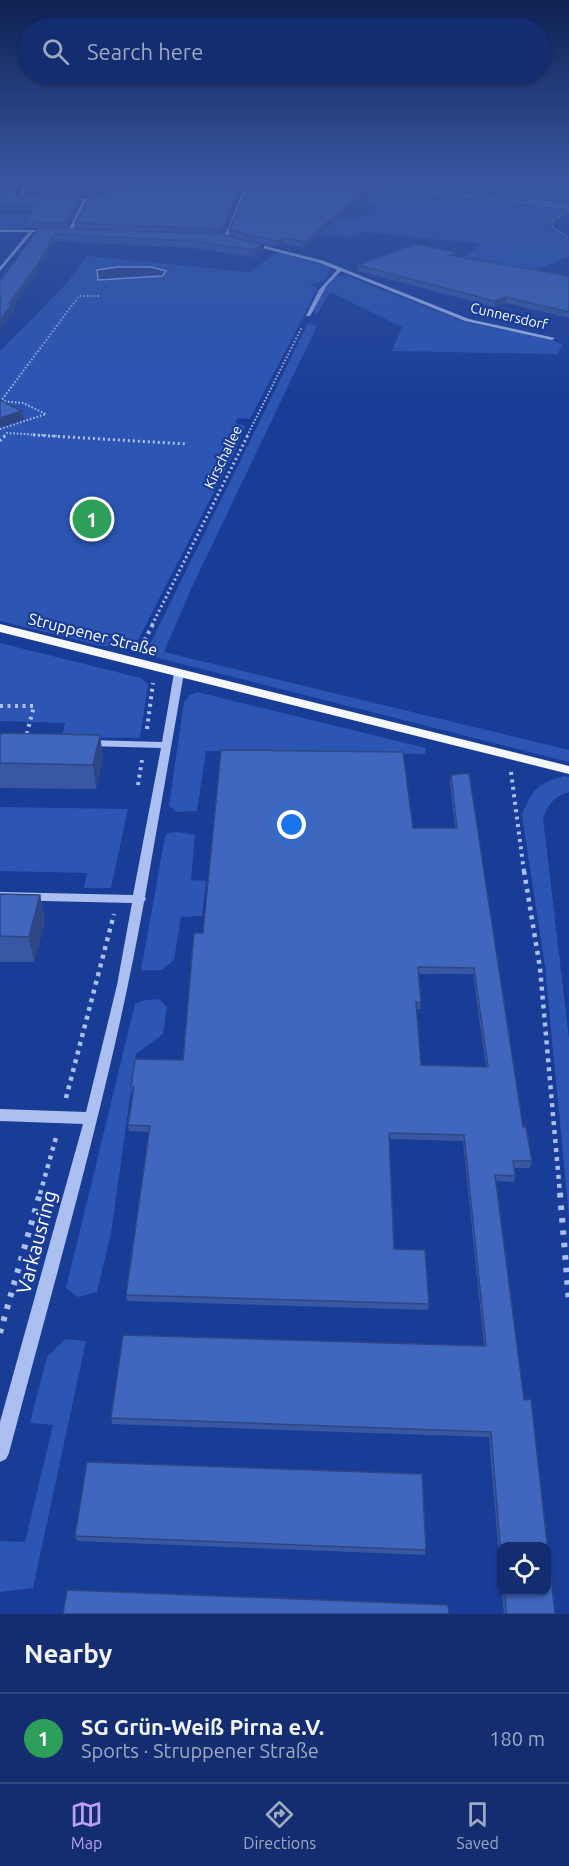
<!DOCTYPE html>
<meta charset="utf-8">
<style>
body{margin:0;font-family:Ubuntu,sans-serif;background:#203978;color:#f1f3f6}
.controls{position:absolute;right:18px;bottom:18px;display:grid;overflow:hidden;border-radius:12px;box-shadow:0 2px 4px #0004}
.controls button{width:54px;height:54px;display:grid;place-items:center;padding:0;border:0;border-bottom:2px solid #324983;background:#132d70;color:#f1f3f6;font:30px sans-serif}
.you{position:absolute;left:292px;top:825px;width:21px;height:21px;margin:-15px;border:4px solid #fff;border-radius:50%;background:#1a73e8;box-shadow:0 0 0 9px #1a73e833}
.badge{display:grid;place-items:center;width:39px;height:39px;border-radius:50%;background:#bca0f2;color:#fff;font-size:20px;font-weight:700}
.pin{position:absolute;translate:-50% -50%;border:3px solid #fff;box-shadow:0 2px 6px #0006}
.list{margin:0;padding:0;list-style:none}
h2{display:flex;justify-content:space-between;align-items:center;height:78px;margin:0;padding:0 24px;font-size:26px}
h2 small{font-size:20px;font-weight:400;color:#9da8c3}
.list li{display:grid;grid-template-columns:39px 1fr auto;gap:18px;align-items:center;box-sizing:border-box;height:90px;padding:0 24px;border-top:2px solid #324983}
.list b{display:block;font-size:22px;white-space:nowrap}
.list p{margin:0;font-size:20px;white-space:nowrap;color:#9da8c3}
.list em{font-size:20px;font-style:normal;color:#9da8c3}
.icon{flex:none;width:33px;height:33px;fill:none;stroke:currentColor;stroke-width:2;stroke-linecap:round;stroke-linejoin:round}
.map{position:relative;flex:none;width:569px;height:1614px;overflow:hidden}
.search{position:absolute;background:#132d70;box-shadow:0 2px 4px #0004;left:18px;right:18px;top:18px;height:66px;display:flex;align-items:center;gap:15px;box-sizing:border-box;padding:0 21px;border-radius:33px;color:#9da8c3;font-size:22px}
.sheet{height:168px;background:#132d70}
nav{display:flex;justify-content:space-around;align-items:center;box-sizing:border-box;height:84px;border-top:2px solid #324983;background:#132d70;font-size:16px;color:#9da8c3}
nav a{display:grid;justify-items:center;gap:3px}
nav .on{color:#bca0f2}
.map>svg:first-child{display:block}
</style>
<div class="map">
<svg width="569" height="1614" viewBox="0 0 569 1614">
<rect width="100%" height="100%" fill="#193c96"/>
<path fill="#2c55b4" d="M232,179H569V210C559,214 553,217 550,228L569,240V257L531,272L446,268L482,244L363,232L350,237L306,233L325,219L356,222L377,206L362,204L379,190Z
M0,213H33L23,229L0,230Z
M278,252L330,267C329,281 319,283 309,285L317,287V290L250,419L238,418L235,423L246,426L236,449L138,640L119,646H102L0,621V351L67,283L87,256L249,272Z
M346,275L464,322L552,340L563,345L557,354L392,351L402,327L330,292L317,314L312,312C321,296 326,276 346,275Z
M308,323L317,326L192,587L164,652L569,750V762L150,656L149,646Z
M0,643L141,678L148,684L140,738L62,737L65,723L0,721Z
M197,692L426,748L425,754L206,751L197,811L177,812L169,806L184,702L190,695Z
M565,776L569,777V792C554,796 549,804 543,818L569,1039V1217L545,966L522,815C533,789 537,783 565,776Z
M0,807L128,809L111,888H84L87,873L0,871Z
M178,832L195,835L191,880L206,881L202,916L181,917L174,960L162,970H141L165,837L168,833Z
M159,999L167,1007L163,1034L136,1054L111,1233L97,1292L78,1297L66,1288L135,1004L145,1000Z
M65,1339L86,1341L33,1588L0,1592V1541L25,1542L53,1425L30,1423L47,1357Z"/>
<path fill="#284286" stroke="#9eb8f3" stroke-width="1.5" d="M117,267H151L166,271L162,276L98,280L97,270Z"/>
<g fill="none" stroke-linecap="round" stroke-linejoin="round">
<path stroke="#abc0f0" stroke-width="1.5" stroke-dasharray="1.5 2" stroke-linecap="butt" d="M366,188L468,196L569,208
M527,200L569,205
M569,211L553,221V228L569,238"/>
<path stroke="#abc0f0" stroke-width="2" stroke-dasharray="1.5 2" stroke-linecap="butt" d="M0,429L46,414L23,403L1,401L79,296H100
M4,436L7,433L58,436
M247,436L302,327"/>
<path stroke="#abc0f0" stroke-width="3" stroke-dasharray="2 3" stroke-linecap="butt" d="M33,435L187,444
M0,441L6,435
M152,625L248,435"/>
<path stroke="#abc0f0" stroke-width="4" stroke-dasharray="3 4.5" stroke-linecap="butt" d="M141,647L153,624
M0,706H34L26,737
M147,729L153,683
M511,772L524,872
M138,785L142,760"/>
<path stroke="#abc0f0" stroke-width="4.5" stroke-dasharray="4 5" stroke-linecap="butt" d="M524,871L540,968L560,1194
M66,1098L114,914
M40,1194L57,1134"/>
<path stroke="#abc0f0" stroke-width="6" stroke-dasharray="4.5 8" stroke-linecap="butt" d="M560,1193L569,1302
M0,1333L40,1193"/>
<path fill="#abc0f0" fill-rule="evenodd" d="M23,188L25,189L22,196H31L32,198H18Z
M243,191L246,192L231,231L224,239H220L227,231Z
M55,196L93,199L87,200L72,232L68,231L83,200L54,198Z
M0,230H49L51,231L33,232L0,271V267L29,232H0Z
M253,243L324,261L469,319L555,338L552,340L465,321L341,271L327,285L310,316H306L319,290L337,270L320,263L251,245Z
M179,670L184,673L145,897L146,899L144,902C111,1088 57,1270 9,1453L6,1459L0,1462V1422L83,1124L0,1121V1109L86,1112L117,985L132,903L0,900V892L133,895L161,748L88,746L83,743L88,740L162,742L174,673Z"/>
<path fill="#f5f7ff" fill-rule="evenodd" d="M0,624L569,766V774L0,632Z"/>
</g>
<path fill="#3858a3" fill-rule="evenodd" d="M0,179H9V182L8,184H19V189L17,195L79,202L67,228H25L24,222L32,211H0Z
M63,179H265L369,187V193L304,248L283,244L275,247L229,236V230L247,191L245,189L240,191L225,230L220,234L264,252L252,257L192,248L55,241L36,274L13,307L14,311L0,330L39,228L76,229L75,223L107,194L116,183L115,181L103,194L86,196L25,194V189L60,184Z
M455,252V256L569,276V318L506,303L494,307L358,271V265Z
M0,733L100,735L103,759L96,789L0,788Z
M451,775L523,1127L532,1161L530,1168H514L515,1176L514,1182L496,1181L524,1400L555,1614H504L502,1592H546L501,1546V1581L489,1437L112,1424L111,1418L484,1346L463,1141L389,1139L394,1249L429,1304L428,1310L127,1301L126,1295L149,1132L129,1131L128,1125L133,1093H132L131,1087L183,1060L203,933L413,828H455L450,782ZM418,974H473L486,1067L421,1065L416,1009H420L421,1003Z
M0,894L40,895L45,921L34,962H0Z
M75,1536L426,1550L425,1555L77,1541Z"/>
<path fill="#2e4784" d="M111,179H115V181L103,194L86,196L85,190Z
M19,184V189L16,197L15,192Z
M245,184V189L240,191L225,230L220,235V229L240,186Z
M369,187V193L304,248V242Z
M79,197V202L67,228L66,223Z
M55,234V241L36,274L13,307L14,311L0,330V320L9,304Z
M283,238V244L275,247V241Z
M264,245V252L252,257V250Z
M506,297V303L494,307V301Z
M22,411L24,420L0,428V418Z
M100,735L103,759L96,789L93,765Z
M40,895L45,921L34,962L29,937Z"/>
<path fill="#4166bd" stroke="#2e4784" stroke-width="1.5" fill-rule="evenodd" d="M0,179H7L4,184H19L15,192L17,195L79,197L66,223L24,222L36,206H0Z
M63,179H111L102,189L85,190L25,189L26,184H60Z
M117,179H265L306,181L369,187L304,242L283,238L275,241L229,230L248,187L245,184L240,186L225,224L220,229L75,223L89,197L107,194L118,180Z
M39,228L221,234L264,245L252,250L192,241L55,234L36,267L9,304H12L0,320V281Z
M415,244L455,252L450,255L569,276V312L506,297L494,301L358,265Z
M0,400L22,411L0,418Z
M0,733L100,735L93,765L0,763Z
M221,750L403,752L413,828H457L451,775L469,773L523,1127H526L532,1161H513L515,1176L495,1175L524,1400L531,1399L555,1614H506L505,1592H546V1546H501V1557L491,1432L111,1418L123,1335L486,1346L464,1135L389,1133L394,1249L425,1250L429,1304L126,1295L150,1126L128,1125L134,1087H131L135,1059L183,1060L194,933H203ZM418,967L474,968L488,1067L421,1065L416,1002L421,1003Z
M0,894L40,895L29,937L0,936Z
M87,1462L422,1474L426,1550L75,1536Z
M67,1590L448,1605L449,1614H63Z"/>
<linearGradient id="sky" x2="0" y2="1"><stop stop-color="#0e2152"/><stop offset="0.44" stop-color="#3856a0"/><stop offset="1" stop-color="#3856a0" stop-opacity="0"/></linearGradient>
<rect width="569" height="405" fill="url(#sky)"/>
<g text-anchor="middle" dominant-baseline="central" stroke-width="4.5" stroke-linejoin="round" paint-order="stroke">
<g font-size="14" fill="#fff" stroke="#193c96">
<text transform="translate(509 316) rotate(13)">Cunnersdorf</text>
<text transform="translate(223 457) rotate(-64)">Kirschallee</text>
</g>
<g font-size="16" fill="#fff" stroke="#193c96">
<text transform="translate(93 634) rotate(14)">Struppener Straße</text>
</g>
<g font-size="20" fill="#fff" stroke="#193c96">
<text transform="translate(36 1242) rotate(-75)">Varkausring</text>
</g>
</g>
</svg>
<div class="controls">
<button><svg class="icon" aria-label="locate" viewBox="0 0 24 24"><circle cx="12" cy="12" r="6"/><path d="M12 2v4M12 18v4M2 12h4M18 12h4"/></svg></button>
</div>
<div class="you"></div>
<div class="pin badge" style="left:92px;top:519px;background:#2e9e5b">1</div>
<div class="search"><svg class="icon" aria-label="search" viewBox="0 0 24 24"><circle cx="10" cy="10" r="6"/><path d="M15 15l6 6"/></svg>Search here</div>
</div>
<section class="sheet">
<h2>Nearby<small></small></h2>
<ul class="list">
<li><span class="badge" style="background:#2e9e5b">1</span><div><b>SG Grün-Weiß Pirna e.V.</b><p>Sports · Struppener Straße</p></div><em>180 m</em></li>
</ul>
</section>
<nav>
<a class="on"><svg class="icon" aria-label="map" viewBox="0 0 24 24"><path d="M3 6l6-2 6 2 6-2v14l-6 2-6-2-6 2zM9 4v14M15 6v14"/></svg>Map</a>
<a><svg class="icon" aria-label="directions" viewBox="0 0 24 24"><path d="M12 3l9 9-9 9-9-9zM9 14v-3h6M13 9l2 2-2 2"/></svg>Directions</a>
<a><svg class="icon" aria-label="saved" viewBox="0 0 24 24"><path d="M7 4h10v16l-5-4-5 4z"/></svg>Saved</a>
</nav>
